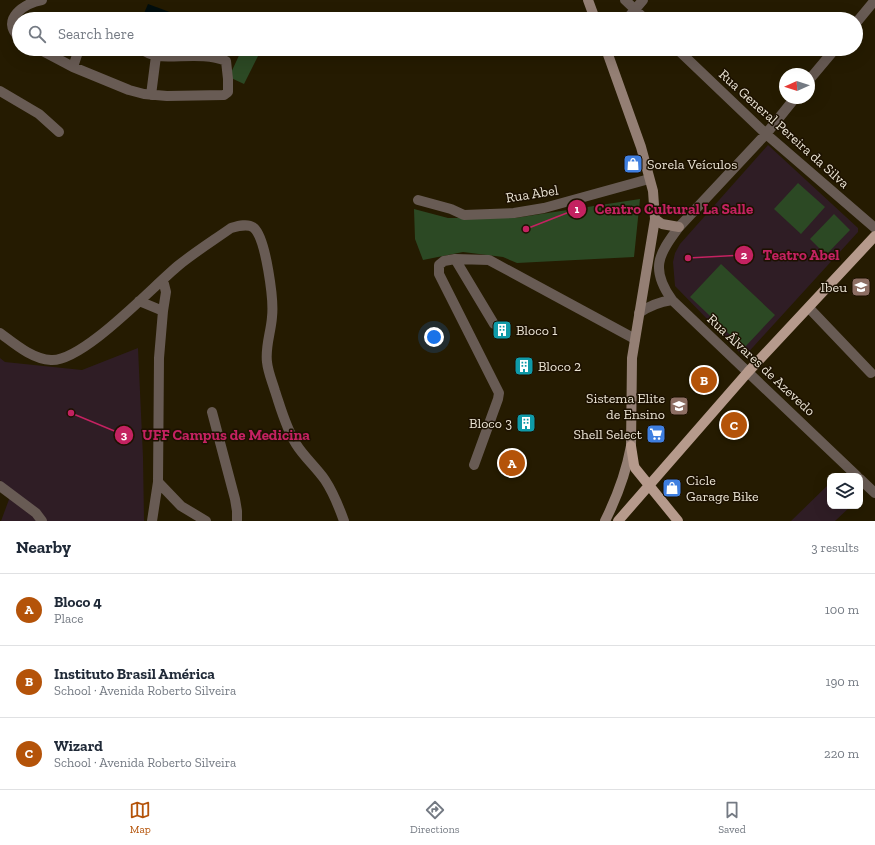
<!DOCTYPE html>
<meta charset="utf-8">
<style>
body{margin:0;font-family:"Zilla Slab",serif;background:#f2f2f3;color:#1f2937}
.controls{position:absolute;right:12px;bottom:12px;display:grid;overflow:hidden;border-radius:8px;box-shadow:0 4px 16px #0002}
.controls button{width:36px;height:36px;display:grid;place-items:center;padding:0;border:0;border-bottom:1px solid #e0e1e3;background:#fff;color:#1f2937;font:20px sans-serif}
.compass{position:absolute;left:779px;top:68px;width:36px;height:36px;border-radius:50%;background:#fff;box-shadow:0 4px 16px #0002;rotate:267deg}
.you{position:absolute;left:434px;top:337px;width:14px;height:14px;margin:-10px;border:3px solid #fff;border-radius:50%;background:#1a73e8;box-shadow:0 0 0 6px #1a73e833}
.badge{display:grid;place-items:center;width:26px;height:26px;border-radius:50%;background:#b45309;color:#fff;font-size:13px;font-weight:700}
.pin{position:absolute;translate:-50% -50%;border:2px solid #fff;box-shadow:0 1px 4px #0006}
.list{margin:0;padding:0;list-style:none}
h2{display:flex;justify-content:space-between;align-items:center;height:52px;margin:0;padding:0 16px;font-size:17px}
h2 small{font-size:13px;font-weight:400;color:#747a83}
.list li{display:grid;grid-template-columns:26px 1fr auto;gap:12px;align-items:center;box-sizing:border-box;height:72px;padding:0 16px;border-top:1px solid #e0e1e3}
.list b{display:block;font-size:15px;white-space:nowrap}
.list p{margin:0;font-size:13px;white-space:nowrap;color:#747a83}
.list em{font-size:13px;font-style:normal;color:#747a83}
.icon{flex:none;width:22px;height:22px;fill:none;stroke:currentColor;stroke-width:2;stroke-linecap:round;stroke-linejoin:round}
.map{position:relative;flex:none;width:875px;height:521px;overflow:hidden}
.search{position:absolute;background:#fff;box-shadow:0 4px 16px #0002;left:12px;right:12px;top:12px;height:44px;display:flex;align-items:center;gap:10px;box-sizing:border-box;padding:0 14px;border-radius:22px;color:#747a83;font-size:15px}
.sheet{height:268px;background:#fff}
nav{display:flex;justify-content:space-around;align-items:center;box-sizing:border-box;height:56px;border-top:1px solid #e0e1e3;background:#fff;font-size:11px;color:#747a83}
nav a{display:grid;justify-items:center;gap:2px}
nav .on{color:#b45309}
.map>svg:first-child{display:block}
</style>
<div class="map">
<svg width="875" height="521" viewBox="0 0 875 521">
<rect width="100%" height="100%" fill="#251b01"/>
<path fill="#2f1d25" d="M768,145L858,228V232L744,357L675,286L673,262L675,253L680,244Z
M138,348L143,457L144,521H1L11,494L0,480V358L5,362L82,370Z
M829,484L830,506H851L835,521H791Z"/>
<path fill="#2c4924" d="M242,49H246L258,56L244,84L229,77Z
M798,183L825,207L801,234L774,209Z
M640,199L634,257L517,263L503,257L463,252L423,260L415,239L414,209L448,218H515Z
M834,214L850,230L826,255L810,239Z
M721,264L775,315L744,348L690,297Z"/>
<path fill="#020e0e" d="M148,4L175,14L173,19H145L142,18Z"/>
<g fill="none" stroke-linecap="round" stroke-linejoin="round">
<path stroke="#685b54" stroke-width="10" d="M625,0L645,19
M627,19L643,0
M856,23L875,0
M19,37C0,20 24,3 42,0
M39,49L73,67L129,90L144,94L167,96L224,95L228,92V79L226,61C205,52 178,58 157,56C151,55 145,51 140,49
M677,49L766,134L875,228
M73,67L79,49
M809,80L835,49
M0,91L39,114L59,132
M151,95L156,56
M795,98L766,134L679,227C658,255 650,269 672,300L857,476
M418,200L451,209L464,215L514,213L544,208L649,179
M455,259L494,324
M139,301L163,311
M809,308L871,373
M639,313C650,305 659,302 672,300
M0,333C15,344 32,359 51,360C83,362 152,287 179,265C195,252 214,240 231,228C238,226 248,223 254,228C266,239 274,300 272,317C271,332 265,347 267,362C268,372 272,381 275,391C281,409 286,428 296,444C304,457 316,467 325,480C333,492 339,507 344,521
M212,412L235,499L237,511V521
M474,465L498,399L499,393L439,274V265L444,261L455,259L489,260L635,339
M860,479L875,493
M158,482L181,506L206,521
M0,486L36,513L42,521
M152,521L158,482L159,358L163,311L166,292L164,284L162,280"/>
<path stroke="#947f74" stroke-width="10" d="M588,0L595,19
M655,219L662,224L679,227
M605,521C617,497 626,473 631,446L632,358L655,219L653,191L641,147L606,49"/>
<path stroke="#b69a8c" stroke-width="10" d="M631,446L634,465L635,468L678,521
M618,521L748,372L875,236"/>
</g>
<defs>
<symbol id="shop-square" viewBox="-11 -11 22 22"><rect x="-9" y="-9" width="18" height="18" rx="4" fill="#3f7fe0" stroke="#1c1100"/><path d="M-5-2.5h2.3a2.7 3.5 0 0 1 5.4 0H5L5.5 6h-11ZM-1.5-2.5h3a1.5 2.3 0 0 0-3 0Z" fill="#fff"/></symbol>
<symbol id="school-square" viewBox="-11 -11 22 22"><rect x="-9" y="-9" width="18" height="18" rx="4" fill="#8d6e63" stroke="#1c1100"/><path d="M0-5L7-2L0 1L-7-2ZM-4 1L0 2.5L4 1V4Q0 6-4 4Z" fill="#fff"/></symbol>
<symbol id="building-square" viewBox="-11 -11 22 22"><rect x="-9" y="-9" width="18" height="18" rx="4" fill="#0f9aa8" stroke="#1c1100"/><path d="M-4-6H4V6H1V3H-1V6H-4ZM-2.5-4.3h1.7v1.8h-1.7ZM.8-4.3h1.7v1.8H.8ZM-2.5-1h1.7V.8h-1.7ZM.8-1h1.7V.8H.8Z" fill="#fff"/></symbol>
<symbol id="supermarket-square" viewBox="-11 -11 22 22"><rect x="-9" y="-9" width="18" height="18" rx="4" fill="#3f7fe0" stroke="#1c1100"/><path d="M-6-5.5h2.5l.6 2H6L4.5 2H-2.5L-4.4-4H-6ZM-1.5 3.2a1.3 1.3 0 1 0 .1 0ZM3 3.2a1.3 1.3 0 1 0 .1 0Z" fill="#fff"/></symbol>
</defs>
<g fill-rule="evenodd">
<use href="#shop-square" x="622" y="153" width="22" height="22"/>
<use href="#school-square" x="850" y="276" width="22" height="22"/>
<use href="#building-square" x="491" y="319" width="22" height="22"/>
<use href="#building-square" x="513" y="355" width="22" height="22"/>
<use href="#school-square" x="668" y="395" width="22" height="22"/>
<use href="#building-square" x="515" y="412" width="22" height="22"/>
<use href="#supermarket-square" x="645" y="423" width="22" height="22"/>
<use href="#shop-square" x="661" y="477" width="22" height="22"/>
</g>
<g text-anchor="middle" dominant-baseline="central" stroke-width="3" stroke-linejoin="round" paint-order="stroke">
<g font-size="14" fill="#ebe4d4" stroke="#1c1100">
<text transform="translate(784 129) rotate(42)">Rua General Pereira da Silva</text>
<text transform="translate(532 194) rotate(-9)">Rua Abel</text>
<text transform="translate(761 365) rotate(43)">Rua Álvares de Azevedo</text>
</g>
<g font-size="14" fill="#ebe4d4" stroke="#1c1100" text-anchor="start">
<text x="647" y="164">Sorela Veículos</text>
<text x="847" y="287" text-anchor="end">Ibeu</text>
<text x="516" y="330">Bloco 1</text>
<text x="538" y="366">Bloco 2</text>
<text x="665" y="398" text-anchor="end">Sistema Elite<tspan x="665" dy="16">de Ensino</tspan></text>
<text x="512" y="423" text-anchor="end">Bloco 3</text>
<text x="642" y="434" text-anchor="end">Shell Select</text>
<text x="686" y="480">Cicle<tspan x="686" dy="16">Garage Bike</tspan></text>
</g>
</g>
<path fill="none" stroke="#c42261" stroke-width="1.5" d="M526 229L577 209M688 258L744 255M71 413L124 435"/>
<g fill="#c42261" stroke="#1c1100" stroke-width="1.5">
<circle cx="526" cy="229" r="4"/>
<circle cx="688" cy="258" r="4"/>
<circle cx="71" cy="413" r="4"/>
<circle cx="577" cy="209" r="10"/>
<circle cx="744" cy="255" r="10"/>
<circle cx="124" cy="435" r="10"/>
</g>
<g font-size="12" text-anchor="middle" font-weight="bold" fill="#fff">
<text x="577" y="213">1</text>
<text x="744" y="259">2</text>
<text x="124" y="439">3</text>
</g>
<g font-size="15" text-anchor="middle" font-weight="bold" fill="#c42261" stroke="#1c1100" stroke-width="3" stroke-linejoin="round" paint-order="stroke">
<text x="674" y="214">Centro Cultural La Salle</text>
<text x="801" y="260">Teatro Abel</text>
<text x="226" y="440">UFF Campus de Medicina</text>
</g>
</svg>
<div class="controls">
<button><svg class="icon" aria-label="layers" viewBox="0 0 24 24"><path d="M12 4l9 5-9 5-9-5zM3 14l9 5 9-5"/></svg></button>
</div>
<svg class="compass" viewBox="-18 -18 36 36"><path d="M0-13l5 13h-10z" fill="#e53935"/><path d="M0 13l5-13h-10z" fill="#747a83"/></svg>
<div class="you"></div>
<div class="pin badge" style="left:512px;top:463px">A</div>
<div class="pin badge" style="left:704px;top:380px">B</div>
<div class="pin badge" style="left:734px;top:425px">C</div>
<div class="search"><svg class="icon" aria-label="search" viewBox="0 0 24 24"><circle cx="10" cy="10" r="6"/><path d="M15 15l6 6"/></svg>Search here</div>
</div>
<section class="sheet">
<h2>Nearby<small>3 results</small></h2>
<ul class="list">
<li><span class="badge">A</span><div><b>Bloco 4</b><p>Place</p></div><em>100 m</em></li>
<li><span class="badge">B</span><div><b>Instituto Brasil América</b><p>School · Avenida Roberto Silveira</p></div><em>190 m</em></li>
<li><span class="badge">C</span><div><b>Wizard</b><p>School · Avenida Roberto Silveira</p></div><em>220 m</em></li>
</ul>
</section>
<nav>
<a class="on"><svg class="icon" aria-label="map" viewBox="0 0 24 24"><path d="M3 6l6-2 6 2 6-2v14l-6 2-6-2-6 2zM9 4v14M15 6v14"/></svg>Map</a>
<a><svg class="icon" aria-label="directions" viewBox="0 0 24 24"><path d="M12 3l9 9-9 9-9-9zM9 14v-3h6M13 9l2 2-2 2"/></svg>Directions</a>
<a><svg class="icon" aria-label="saved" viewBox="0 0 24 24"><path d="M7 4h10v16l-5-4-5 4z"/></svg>Saved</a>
</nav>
